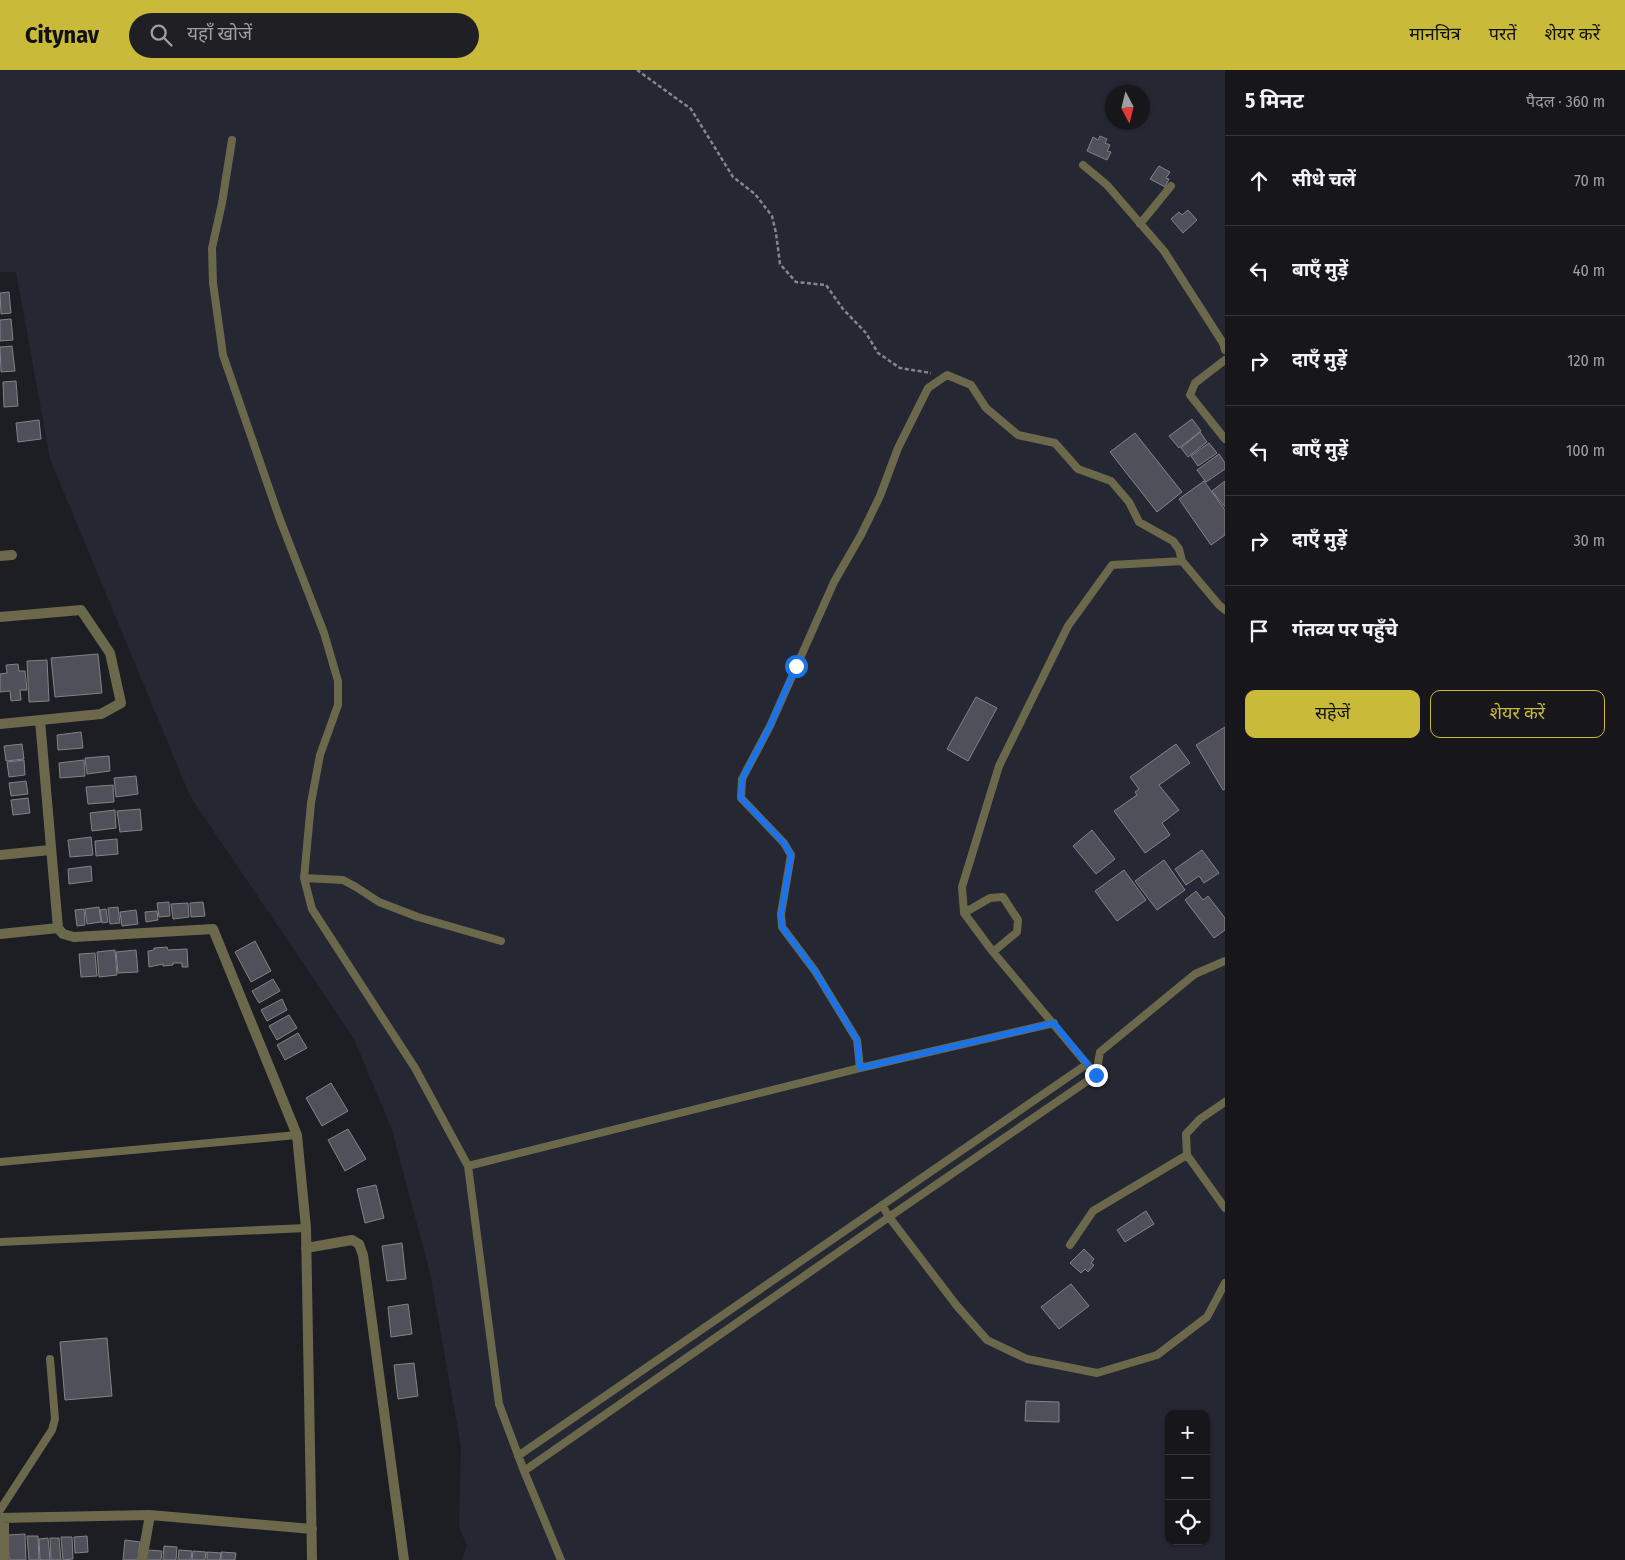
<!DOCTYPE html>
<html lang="hi">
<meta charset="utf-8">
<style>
body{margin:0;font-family:"Fira Sans Condensed","Noto Sans Devanagari",sans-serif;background:#1f1f24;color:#f1f3f6}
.controls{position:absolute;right:15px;bottom:15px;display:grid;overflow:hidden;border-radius:10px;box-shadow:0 1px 4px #0004}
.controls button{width:45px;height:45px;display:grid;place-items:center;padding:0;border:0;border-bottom:1px solid #35353a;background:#16161b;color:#f1f3f6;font:25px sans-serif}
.compass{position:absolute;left:1105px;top:15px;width:45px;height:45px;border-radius:50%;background:#16161b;box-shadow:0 1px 4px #0004;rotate:173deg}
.stop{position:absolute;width:15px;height:15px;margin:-11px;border:4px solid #1a73e8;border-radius:50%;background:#fff}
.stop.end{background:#1a73e8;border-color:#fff;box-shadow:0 1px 5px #0008}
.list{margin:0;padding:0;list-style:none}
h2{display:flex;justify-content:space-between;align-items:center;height:65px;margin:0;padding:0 20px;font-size:21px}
h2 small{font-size:16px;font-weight:400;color:#9e9fa3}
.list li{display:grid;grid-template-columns:32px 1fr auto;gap:15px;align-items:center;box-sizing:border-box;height:90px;padding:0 20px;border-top:1px solid #35353a}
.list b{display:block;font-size:19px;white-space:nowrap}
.list em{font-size:16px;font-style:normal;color:#9e9fa3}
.actions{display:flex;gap:10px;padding:15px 20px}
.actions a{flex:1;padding:11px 0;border:1px solid #caba39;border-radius:10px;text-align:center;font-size:18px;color:#caba39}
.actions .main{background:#caba39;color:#111}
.icon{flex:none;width:28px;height:28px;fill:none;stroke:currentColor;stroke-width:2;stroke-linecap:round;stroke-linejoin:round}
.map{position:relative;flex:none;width:1225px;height:1490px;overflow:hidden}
header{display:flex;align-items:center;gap:30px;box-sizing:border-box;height:70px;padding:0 25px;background:#caba39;color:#111}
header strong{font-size:24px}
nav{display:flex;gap:28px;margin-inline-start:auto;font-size:18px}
.search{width:350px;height:45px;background:#1f1f24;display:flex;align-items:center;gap:12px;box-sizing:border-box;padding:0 18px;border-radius:28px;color:#9e9fa3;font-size:19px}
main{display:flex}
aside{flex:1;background:#16161b}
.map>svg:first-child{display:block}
</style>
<header>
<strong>Citynav</strong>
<div class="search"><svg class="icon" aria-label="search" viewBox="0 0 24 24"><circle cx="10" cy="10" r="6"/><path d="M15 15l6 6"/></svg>यहाँ खोजें</div>
<nav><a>मानचित्र</a><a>परतें</a><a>शेयर करें</a></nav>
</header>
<main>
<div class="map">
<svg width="1225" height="1490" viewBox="0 0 1225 1490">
<rect width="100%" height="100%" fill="#1d1e24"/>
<path fill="#252732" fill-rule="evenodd" d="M0,0H1225V1490H462L467,1476L459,1457L461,1377L430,1203L392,1060L354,969L190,726L50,389L16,202H0ZM1112,22H1142V52H1112ZM1169,1344H1206V1471H1169Z"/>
<path fill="#505158" stroke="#82838a" d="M1100,66L1107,69L1105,73L1110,75L1107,81L1111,82L1107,90L1087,81L1093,67L1098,70Z
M1159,96L1170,102L1166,108L1169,109L1165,117L1150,109Z
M1188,140L1197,150L1183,163L1171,149L1179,142L1182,145Z
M9,222L11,243L1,244L0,223Z
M11,249L13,270L0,271V250Z
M12,276L15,301L1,302L0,277Z
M16,311L18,336L4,337L3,312Z
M1192,349L1201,361L1179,378L1169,366Z
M39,350L41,369L18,372L16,353Z
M1200,362L1207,372L1188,387L1181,378Z
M1135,363L1182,422L1157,442L1110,382Z
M1209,373L1217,383L1198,396L1191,386Z
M1219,384L1225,393V399L1206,412L1197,400Z
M1204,411L1225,440V465L1211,475L1179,429Z
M1225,411V437L1212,421Z
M98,584L102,623L55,627L51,588Z
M47,590L49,631L29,632L27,591Z
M18,594L19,601H25L27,620H20L21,630L11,631L10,621L0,622V604L7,603L6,595Z
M976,627L997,638L968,691L947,679Z
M1225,657V719L1223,720L1196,675Z
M81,662L83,678L58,680L57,665Z
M22,674L24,689L6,691L4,676Z
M1176,674L1190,693L1159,715L1179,740L1162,753L1170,765L1145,783L1114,741L1137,725L1135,722L1139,719L1130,707Z
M109,686L110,701L87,704L85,688Z
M24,690L25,705L9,707L7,692Z
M84,690L85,706L60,708L59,693Z
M136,706L138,724L116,727L114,708Z
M26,711L28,724L11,726L9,713Z
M113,715L114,732L88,734L86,717Z
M28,728L30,743L13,745L11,730Z
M140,739L142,760L120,762L117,741Z
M115,740L116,758L92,761L90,743Z
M1092,760L1115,789L1096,804L1073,776Z
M91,767L93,785L70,787L68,770Z
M117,769L118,784L96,786L95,771Z
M1202,780L1219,803L1204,813L1199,806L1186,815L1175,799Z
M1164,790L1185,820L1157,840L1135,811Z
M91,796L92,811L69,814L68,799Z
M1124,800L1146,830L1117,851L1095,821Z
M1196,821L1203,830L1208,826L1225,848V860L1214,868L1185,830Z
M169,832L170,846L159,847L157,833Z
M203,832L205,846L191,847L190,833Z
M188,833L189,847L173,849L171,834Z
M99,837L101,852L87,854L85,839Z
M118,837L120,853L110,854L108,838Z
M84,839L85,855L77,856L75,840Z
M106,839L108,852L102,853L100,840Z
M136,840L138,854L122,856L120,842Z
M157,841L158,850L146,852L145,842Z
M255,871L271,901L251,912L235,882Z
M167,877L168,880L187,879L188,897H182V893H173V895L163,896V894L149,897L148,881L154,880V878Z
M115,880L117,905L99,907L97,882Z
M136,880L138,902L118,903L116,882Z
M95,883L97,906L81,907L79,884Z
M273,909L280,921L259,933L252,921Z
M282,929L287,940L267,951L261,940Z
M289,945L297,958L277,970L269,956Z
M298,963L307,978L285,990L277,975Z
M331,1013L348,1041L322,1056L306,1028Z
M348,1059L366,1089L345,1101L328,1070Z
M376,1115L384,1148L365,1153L357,1119Z
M1146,1141L1154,1154L1125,1172L1117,1160Z
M402,1173L406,1209L387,1211L382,1176Z
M1084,1179L1094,1189L1091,1193L1094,1195L1088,1202L1085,1199L1081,1203L1070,1193Z
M1071,1214L1089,1236L1059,1259L1041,1237Z
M408,1234L412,1264L391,1267L388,1237Z
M107,1268L112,1326L65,1330L60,1272Z
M414,1293L418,1326L398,1329L394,1295Z
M1026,1331L1059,1332V1352L1025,1351Z
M25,1464L26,1490H9L8,1465Z
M27,1466H38L39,1490H29Z
M87,1466L88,1482L75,1483L74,1467Z
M61,1467H72L73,1489L63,1490Z
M48,1468L50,1490H40L39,1469Z
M50,1468H59L61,1490H51Z
M125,1470L140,1472L138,1490H123Z
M164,1476L177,1477L176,1490H163Z
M147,1480L162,1481L161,1490H146Z
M179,1480L192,1481L191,1490H178Z
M193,1481L206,1482L205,1490H192Z
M207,1482L221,1483L220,1490H207Z
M221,1482L236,1483L235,1490H221Z"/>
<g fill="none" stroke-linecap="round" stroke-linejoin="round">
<path stroke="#86878b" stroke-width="2.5" stroke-dasharray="4 2.5" stroke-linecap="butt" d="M637,0L691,39L733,107L755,124L772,146L776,163L780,194L796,212L826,215L843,239L866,263L878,283L900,298L931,303"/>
<path stroke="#6c684b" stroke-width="8" d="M232,70L222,133L212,178L213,213L223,285L279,447L324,563L338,611V635L320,685L311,733L304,808L312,839L415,998L468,1096
M1083,95L1107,115L1164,181L1223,273L1225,280
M1140,154L1171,116
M1225,290L1195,313L1190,325L1225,369
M304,808L343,810L356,817L379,832L418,847L501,871
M964,843L990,828L1003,827L1018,850L1017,862L993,882
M860,998L857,970L815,901L782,857L781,844L791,785L784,773L741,728L742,709L770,656L834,512L861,465L880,426L898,378L928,318L947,305L971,315L986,338L1018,365L1055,373L1078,399L1111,411L1129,432L1139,452L1173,471L1179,479L1182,491
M1096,1005L993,882L964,843L962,817L999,696L1068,556L1112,495L1182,491L1219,535L1225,540
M1225,1032L1200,1049L1186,1064L1187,1085L1225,1138
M0,1092L297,1065
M882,1135L889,1147L957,1236L987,1270L1027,1289L1097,1303L1157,1285L1207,1247L1225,1213
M0,1172L306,1158
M1070,1175L1093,1141L1187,1085
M518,1386L1087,994
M524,1401L889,1147L1096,1005L1100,982L1195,904L1225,891
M0,1440L52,1360L55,1349L50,1289
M561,1490L524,1401L499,1334L468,1096L860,998L1054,953"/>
<path stroke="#6c684b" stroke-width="10" d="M0,486L12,485
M0,547L81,540L110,583L121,633L101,644L0,654
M40,650L58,858L63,864L74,867L213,859L297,1065L306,1158L312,1490
M0,785L50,780
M0,864L58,858
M306,1178L352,1170L359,1174L363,1185L404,1490
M0,1448L150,1445L312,1459
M4,1448V1490
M142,1490L150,1445"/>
</g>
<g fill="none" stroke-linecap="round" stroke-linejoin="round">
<path stroke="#1a73e8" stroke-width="6" d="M796,596L770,656L742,709L741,728L784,773L791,785L781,844L782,857L815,901L857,970L860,998L1054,953L1096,1005"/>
</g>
</svg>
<div class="controls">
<button>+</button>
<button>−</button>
<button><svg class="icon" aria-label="locate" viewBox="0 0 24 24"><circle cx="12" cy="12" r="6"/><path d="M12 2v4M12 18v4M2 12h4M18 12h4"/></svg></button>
</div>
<svg class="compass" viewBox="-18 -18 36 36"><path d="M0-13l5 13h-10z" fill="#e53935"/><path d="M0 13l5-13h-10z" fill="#9e9fa3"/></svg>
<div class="stop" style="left:796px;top:596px"></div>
<div class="stop end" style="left:1096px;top:1005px"></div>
</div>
<aside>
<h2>5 मिनट<small>पैदल · 360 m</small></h2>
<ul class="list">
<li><svg class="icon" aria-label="ahead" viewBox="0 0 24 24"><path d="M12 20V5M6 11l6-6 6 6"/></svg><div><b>सीधे चलें</b></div><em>70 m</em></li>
<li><svg class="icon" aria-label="left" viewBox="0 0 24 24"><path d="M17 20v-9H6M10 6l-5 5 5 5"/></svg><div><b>बाएँ मुड़ें</b></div><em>40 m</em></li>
<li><svg class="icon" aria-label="right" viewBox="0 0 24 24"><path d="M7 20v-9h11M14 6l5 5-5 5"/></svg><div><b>दाएँ मुड़ें</b></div><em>120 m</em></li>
<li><svg class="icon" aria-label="left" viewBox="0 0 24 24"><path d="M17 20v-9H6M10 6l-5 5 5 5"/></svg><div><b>बाएँ मुड़ें</b></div><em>100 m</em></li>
<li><svg class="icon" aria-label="right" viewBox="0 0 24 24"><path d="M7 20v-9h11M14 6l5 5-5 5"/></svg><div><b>दाएँ मुड़ें</b></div><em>30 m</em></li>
<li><svg class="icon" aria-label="arrive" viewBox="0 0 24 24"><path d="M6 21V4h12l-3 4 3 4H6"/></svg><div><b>गंतव्य पर पहुँचे</b></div></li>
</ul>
<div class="actions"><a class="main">सहेजें</a><a>शेयर करें</a></div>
</aside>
</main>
